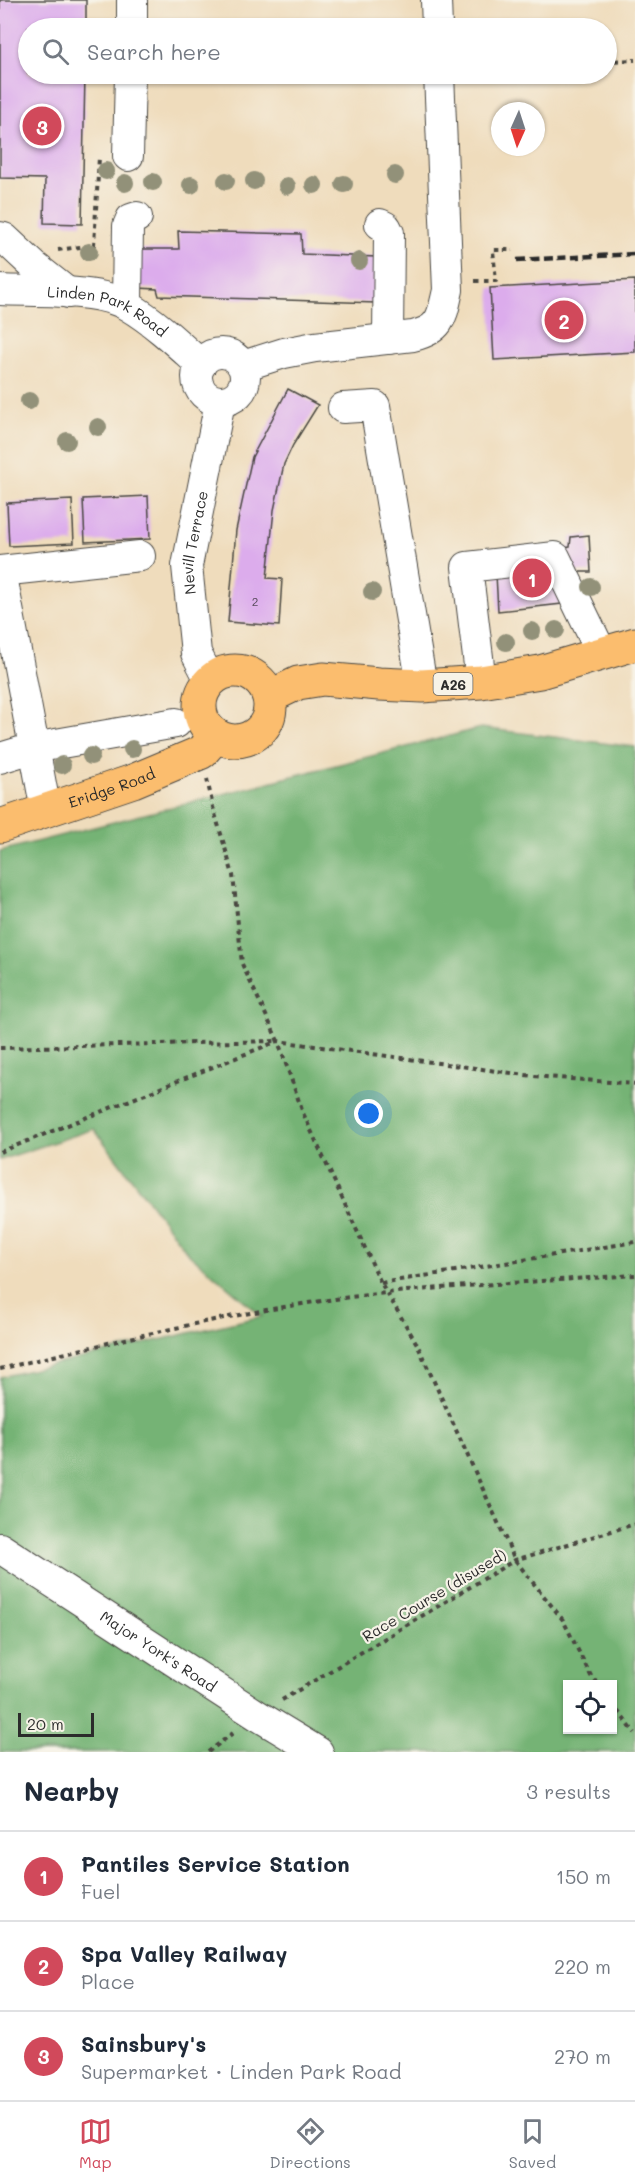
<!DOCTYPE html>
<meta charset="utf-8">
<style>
body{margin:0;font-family:Mali,sans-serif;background:#f6f6f7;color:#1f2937}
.controls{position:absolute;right:18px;bottom:18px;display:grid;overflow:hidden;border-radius:0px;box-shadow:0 2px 4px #0004}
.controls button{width:54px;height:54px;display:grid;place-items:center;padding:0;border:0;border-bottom:2px solid #e0e1e3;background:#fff;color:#1f2937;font:30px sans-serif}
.compass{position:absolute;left:491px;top:102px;width:54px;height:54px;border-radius:50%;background:#fff;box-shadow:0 2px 4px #0004;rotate:183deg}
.scale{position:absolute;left:18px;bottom:15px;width:76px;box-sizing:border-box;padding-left:6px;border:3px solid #2b2b2b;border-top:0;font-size:16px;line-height:21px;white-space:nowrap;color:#2b2b2b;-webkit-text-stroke:4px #f7f3e8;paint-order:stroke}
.you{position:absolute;left:369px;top:1114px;width:21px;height:21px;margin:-15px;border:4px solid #fff;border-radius:50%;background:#1a73e8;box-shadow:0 0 0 9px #1a73e833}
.badge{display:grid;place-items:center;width:39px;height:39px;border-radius:50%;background:#d1495b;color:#fff;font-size:20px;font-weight:700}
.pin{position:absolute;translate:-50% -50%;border:3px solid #fff;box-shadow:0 2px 6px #0006}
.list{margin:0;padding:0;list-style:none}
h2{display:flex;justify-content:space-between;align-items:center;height:78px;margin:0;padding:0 24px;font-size:26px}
h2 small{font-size:20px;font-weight:400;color:#747a83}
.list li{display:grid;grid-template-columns:39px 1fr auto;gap:18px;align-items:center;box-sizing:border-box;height:90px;padding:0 24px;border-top:2px solid #e0e1e3}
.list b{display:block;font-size:22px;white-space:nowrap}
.list p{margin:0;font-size:20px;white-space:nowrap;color:#747a83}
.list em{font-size:20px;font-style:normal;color:#747a83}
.icon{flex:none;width:33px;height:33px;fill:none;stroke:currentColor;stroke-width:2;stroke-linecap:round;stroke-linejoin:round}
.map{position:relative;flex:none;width:635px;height:1752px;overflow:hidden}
.search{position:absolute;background:#fff;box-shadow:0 2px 4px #0004;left:18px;right:18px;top:18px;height:66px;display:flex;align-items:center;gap:15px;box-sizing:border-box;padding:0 21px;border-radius:33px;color:#747a83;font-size:22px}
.sheet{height:348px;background:#fff}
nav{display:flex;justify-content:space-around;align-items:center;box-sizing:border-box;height:84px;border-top:2px solid #e0e1e3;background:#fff;font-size:16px;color:#747a83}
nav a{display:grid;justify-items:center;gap:3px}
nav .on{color:#d1495b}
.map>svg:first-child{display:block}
</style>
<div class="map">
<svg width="635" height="1752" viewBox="0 0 635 1752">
<rect width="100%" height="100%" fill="#f7f3e8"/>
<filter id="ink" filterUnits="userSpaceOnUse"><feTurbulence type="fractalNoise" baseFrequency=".0167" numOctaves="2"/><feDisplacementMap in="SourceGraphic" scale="12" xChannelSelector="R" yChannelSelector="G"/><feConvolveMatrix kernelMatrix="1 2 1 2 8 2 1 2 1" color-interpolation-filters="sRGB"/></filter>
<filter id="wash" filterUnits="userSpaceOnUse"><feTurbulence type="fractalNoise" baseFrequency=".008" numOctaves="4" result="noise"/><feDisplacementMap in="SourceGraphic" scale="24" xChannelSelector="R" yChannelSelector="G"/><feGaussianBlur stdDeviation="1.35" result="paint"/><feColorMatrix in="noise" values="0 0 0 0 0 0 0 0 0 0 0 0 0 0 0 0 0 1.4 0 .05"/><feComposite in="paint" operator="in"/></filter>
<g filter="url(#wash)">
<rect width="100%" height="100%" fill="#efdcbc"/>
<path fill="#75b374" stroke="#506f50" stroke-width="1.5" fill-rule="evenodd" d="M481,728L635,747V1752H0V1377L262,1316L187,1252L94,1129L0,1160V851ZM568,1684H612V1730H568Z"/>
<g id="blocks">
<path fill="#dcacec" d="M0,0H86V28H28V74H85L82,224L44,223L45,179L0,178Z
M178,231L301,234L302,254L377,257L376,303L159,296L157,289L138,288L137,249H179Z
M635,280V352L494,360L490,288Z
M288,389L318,405L293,445L284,464L274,510L267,578L282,579L279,626L228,622L236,530L252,457Z
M148,496L150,539L85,542L83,499Z
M72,500L74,543L9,546L7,503Z
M589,535L591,572H575L562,604L498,611L495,556L570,547L571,537Z"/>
</g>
</g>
<g filter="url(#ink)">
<use href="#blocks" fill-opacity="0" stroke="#484641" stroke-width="1.5"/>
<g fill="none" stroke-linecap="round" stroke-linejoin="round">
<defs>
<g id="minor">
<path d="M436,0L437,28"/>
<path d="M132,28V0"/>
<path d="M128,156L130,74"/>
<path d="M380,224L386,227L389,233L388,339"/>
<path d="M0,237L4,238L34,266L68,293"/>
<path id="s1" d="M0,290C35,292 99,288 128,306C155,322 178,344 201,365"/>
<path d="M127,305L128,226L131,219L137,217"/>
<circle cx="221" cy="377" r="24"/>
<path d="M243,366L284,353L315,347L413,336C442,329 442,316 448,290L439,74"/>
<path d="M343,408L375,406L422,686"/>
<path d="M0,571L140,556"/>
<path d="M1,571L46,811"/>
<path id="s2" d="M211,682L196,653L187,566L220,402"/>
<path d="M481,682L467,567L555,557L602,654"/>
<path d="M0,758L33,748L176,723"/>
<path id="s3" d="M0,1548L257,1715L318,1752"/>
</g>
<g id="highway">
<circle cx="235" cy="706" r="35"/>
<path d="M269,697L298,683L323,679L379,684L422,686L481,682L540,672L635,644"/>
<path id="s4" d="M0,826L133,781L202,752L216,736"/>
</g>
</defs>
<use href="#minor" stroke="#484641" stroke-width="32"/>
<use href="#highway" stroke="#484641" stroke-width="35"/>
<path stroke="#484641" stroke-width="4" stroke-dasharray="4.5 4.5" stroke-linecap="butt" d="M606,61L635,60
M58,250L94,245L99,157
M475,281H496L493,250H513
M207,779L213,807L233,875L242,964L278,1041L303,1113L381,1283L417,1344L515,1560L563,1620L591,1676L598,1684
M0,1048L275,1041
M0,1152L278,1041L533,1076L635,1084
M381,1283L635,1242
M0,1369C111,1342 222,1315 335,1299C434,1286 535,1282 635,1275
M282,1700L515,1560L635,1524
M612,1704L635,1733
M208,1752L233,1733"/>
<use href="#minor" stroke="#fff" stroke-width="30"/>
<use href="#highway" stroke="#fbbd6e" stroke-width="33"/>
<path stroke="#2b2b2b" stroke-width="4.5" stroke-dasharray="9 4.5" stroke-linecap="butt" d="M517,260L635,254"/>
</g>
<g fill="#929179">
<circle cx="106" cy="171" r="9"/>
<circle cx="395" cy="175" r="9"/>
<circle cx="226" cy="181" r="9"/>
<circle cx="254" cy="181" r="9"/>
<circle cx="153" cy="182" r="9"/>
<circle cx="125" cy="183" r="9"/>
<circle cx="344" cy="184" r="9"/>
<circle cx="191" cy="185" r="9"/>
<circle cx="314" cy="185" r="9"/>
<circle cx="287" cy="186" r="9"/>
<circle cx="89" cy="252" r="9"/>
<circle cx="359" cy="261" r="9"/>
<circle cx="29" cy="401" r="9"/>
<circle cx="98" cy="427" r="9"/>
<circle cx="67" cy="441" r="9"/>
<circle cx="591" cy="587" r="9"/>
<circle cx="372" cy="592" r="9"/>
<circle cx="556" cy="630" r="9"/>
<circle cx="532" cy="631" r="9"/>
<circle cx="506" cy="642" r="9"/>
<circle cx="132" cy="749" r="9"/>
<circle cx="91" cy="756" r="9"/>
<circle cx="62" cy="765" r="9"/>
</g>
</g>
<g text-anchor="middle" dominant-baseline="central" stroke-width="4.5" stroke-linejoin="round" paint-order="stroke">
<g font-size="12" fill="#574b5b">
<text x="255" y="601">2</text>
</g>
<rect fill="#f7f3e8" stroke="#686764" stroke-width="1.5" x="433.5" y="673" width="39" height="22" rx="4.5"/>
<g font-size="14" font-weight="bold" fill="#2b2b2b">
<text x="453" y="684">A26</text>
</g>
<g font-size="15" fill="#2b2b2b" stroke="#f7f3e8">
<text stroke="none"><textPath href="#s1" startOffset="112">Linden Park Road</textPath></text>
<text stroke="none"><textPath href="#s2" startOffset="144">Nevill Terrace</textPath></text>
<text stroke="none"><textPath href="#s4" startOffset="118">Eridge Road</textPath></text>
<text transform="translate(434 1595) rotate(-31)">Race Course (disused)</text>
<text stroke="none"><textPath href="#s3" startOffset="189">Major York's Road</textPath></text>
</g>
</g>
</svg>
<div class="controls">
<button><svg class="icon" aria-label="locate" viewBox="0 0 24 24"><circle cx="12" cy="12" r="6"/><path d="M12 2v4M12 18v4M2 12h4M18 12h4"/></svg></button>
</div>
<svg class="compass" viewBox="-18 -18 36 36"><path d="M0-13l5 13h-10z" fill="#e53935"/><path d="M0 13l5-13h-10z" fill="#747a83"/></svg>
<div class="scale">20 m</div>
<div class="you"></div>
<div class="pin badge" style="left:532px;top:578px">1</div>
<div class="pin badge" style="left:564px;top:320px">2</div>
<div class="pin badge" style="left:42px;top:126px">3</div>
<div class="search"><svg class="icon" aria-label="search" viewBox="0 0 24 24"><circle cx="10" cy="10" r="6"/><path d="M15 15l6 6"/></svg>Search here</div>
</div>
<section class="sheet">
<h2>Nearby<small>3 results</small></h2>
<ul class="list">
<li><span class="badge">1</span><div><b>Pantiles Service Station</b><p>Fuel</p></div><em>150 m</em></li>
<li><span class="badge">2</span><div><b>Spa Valley Railway</b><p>Place</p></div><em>220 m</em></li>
<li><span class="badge">3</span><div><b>Sainsbury's</b><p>Supermarket · Linden Park Road</p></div><em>270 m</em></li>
</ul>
</section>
<nav>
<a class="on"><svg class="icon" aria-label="map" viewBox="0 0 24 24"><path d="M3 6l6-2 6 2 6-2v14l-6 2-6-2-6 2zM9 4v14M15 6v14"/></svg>Map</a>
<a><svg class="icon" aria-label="directions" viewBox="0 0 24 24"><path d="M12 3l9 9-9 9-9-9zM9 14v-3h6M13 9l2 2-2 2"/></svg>Directions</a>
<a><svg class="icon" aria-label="saved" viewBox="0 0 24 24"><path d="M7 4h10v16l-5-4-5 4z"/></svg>Saved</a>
</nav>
